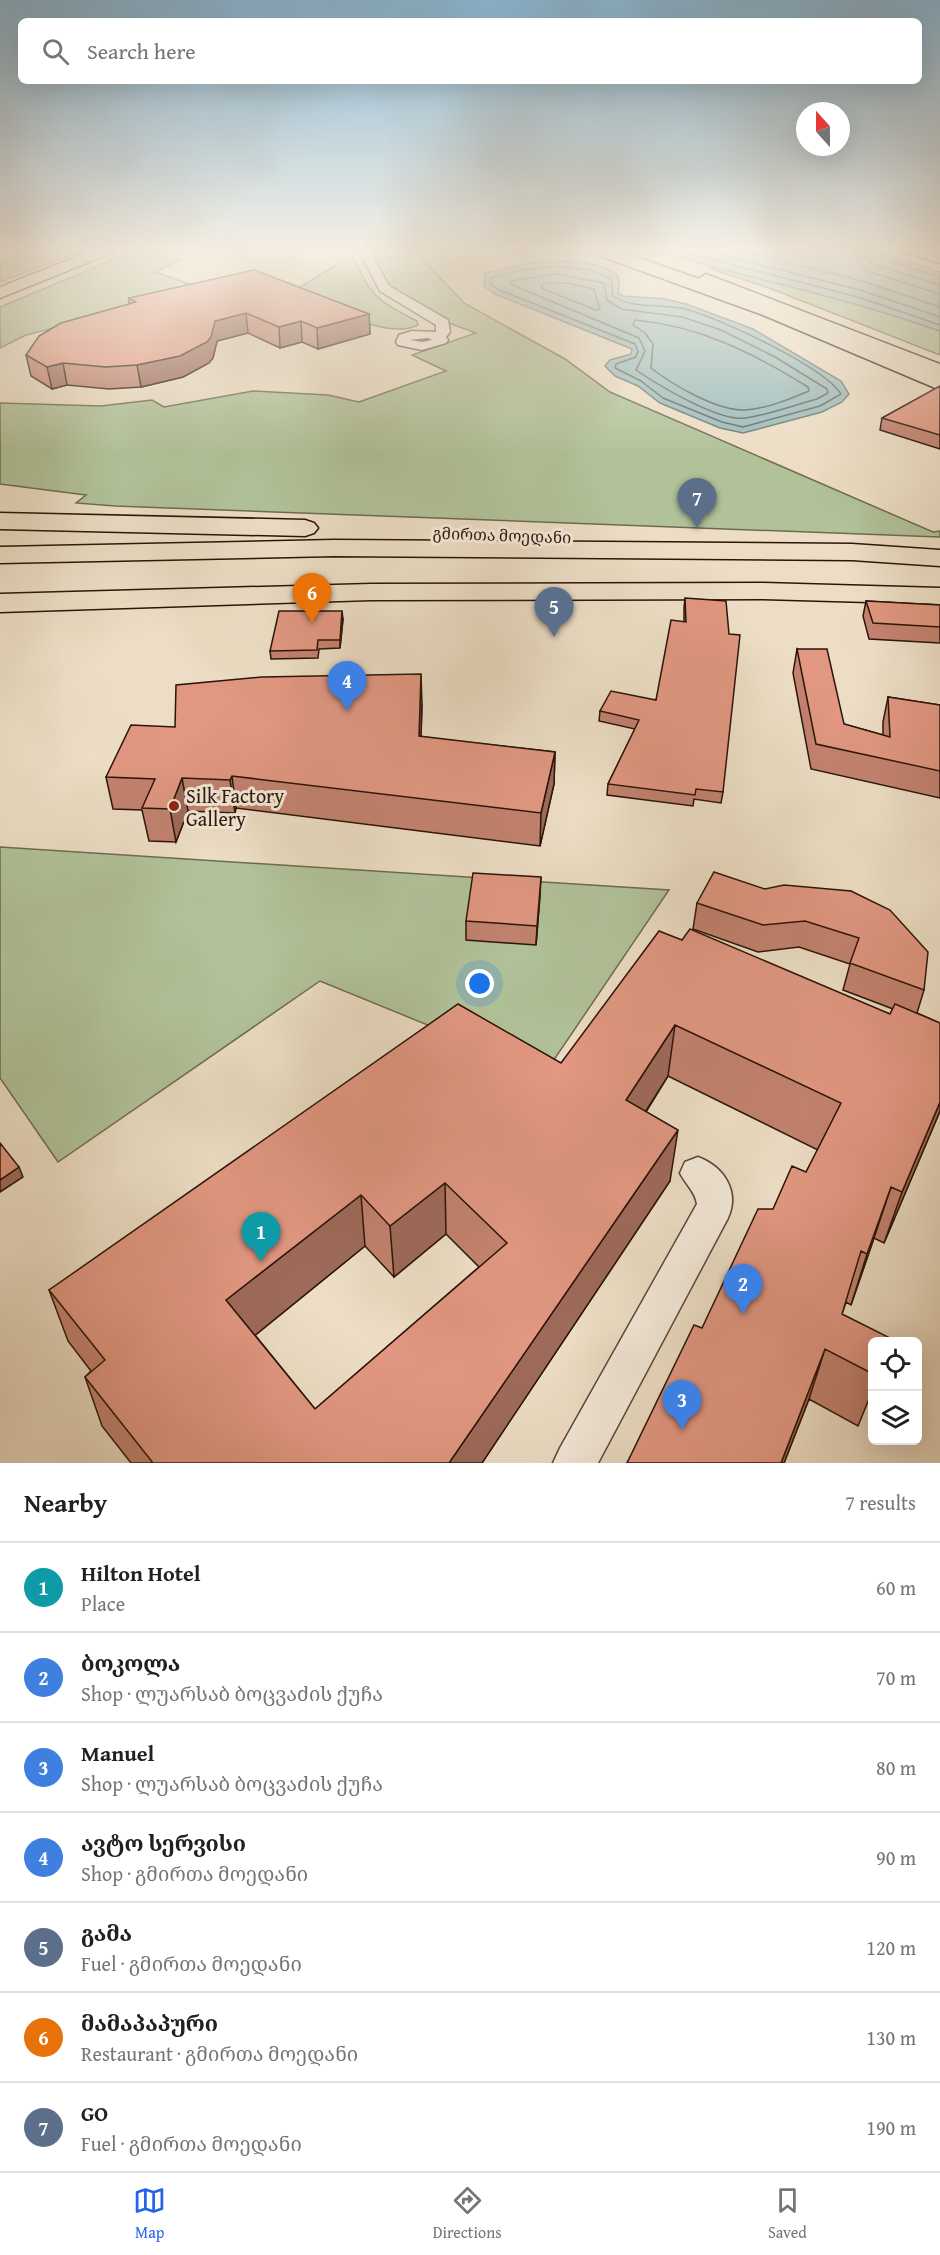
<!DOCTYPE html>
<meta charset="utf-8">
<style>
body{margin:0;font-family:"Gentium Book Plus","Noto Serif Georgian",serif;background:#f6f6f6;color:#202124}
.controls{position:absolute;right:18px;bottom:18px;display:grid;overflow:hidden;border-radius:9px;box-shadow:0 6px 24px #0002}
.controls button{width:54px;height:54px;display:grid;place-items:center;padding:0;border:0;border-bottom:2px solid #e0e0e0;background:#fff;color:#202124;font:30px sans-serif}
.compass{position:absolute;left:796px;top:102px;width:54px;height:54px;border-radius:50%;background:#fff;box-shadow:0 6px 24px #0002;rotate:339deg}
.you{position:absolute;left:480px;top:984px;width:21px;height:21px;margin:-15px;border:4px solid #fff;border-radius:50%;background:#1a73e8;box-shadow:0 0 0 9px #1a73e833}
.badge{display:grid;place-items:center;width:39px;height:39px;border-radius:50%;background:#2563eb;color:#fff;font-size:20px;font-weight:700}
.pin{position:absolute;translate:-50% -50px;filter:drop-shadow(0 2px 3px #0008)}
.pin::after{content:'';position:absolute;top:32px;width:21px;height:18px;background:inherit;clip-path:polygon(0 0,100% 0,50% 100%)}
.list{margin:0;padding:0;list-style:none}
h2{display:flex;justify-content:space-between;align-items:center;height:78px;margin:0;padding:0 24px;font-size:26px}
h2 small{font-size:20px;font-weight:400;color:#757577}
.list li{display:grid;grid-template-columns:39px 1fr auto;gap:18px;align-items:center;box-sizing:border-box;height:90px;padding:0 24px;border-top:2px solid #e0e0e0}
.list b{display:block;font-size:22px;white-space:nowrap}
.list p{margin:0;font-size:20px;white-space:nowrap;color:#757577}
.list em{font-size:20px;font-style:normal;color:#757577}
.icon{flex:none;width:33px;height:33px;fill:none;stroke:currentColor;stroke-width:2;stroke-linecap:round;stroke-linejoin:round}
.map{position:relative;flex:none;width:940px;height:1463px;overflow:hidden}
.search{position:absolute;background:#fff;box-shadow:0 6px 24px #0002;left:18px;right:18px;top:18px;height:66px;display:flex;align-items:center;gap:15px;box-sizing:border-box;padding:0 21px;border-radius:9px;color:#757577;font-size:22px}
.sheet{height:708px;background:#fff}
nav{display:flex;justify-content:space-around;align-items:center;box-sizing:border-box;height:84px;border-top:2px solid #e0e0e0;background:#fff;font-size:16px;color:#757577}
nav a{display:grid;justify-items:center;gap:3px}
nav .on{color:#2563eb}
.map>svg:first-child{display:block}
</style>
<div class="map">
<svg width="940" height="1463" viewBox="0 0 940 1463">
<rect width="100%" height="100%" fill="#ecddc4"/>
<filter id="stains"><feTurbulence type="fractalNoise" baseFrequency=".00333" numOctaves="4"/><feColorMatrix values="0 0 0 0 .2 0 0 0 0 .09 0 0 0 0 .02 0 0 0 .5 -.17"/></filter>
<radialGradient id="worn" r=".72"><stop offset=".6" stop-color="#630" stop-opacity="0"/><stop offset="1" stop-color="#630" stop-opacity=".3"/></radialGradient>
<path fill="#b1c299" stroke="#6e6b52" stroke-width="1.5" d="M43,249H86L0,282V262Z
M139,249H203L155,272L206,290L26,335L0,348V307Z
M275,249H350C369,293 373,299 417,321L418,325C388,341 323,305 292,292L341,262L319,249Z
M367,249H423L414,250L464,303L565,359L610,392L933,532L940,531V537L115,506L76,503L86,495L0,484V403L101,406L152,400L164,407L253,391L328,395L359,402L446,371L412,355L476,333L419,312L389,288Z
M707,266L856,303L940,331V355L769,288L711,269Z
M0,847L669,890L545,1073L320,981L58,1162L0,1078Z"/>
<path fill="#9abbba" stroke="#6e7874" stroke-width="1.5" d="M650,249H868L940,272V331C845,297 746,278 650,249Z
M541,261C559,260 604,261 617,275C621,280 619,287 618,293L623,296L665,299L686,304L753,329L841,381L849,394L842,402L822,412L743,433L720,428L660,403L638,386L615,376L605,366L610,360L631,354L632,349L495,294L484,286L485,273Z"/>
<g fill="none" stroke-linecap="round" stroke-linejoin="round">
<path stroke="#636862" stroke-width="1.5" d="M671,249L858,297L940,325
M697,249L860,290L940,317
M734,249L862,281L940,307
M855,249L857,261L867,271L940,294
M864,249L866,258L872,264L940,285
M871,249L876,257L940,277
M556,266L589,270L611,278L613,296C634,310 661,303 685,309C718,317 824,367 841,394L820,406L743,427L722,422L663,398L641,381L615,368L616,364L636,357L638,351L635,344L497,289L490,283L492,278L517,271Z
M556,274L604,283L607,300L621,309L682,317L721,330L775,357L827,389L828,393L817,399C794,405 769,415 745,418C719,422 658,385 636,370L645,351L639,338L510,284L511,281Z
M544,283H567L594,289L600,309L596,310L543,289L541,286Z
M635,320C700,326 753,353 808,387L809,391C790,399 766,409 745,410C717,411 673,385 651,368L653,344L645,333L633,325Z"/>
<defs>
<path id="street" d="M358,249H368L389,286L448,320L450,332L446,337L448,340L446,343L422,350L398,345L396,342L399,335L412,331L436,332V325L380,291ZM428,338L432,340L422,342L410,340Z
M698,1157C724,1167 740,1191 728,1218L598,1463H553L560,1448L697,1204C695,1191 686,1185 680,1173L685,1162Z"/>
<path id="primary" d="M96,249H117L114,252L0,298V287Z
M900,249H924L940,253V263L903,252Z
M706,274L940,364V377L700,283L698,279Z
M0,513L305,520L314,523L318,528L314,533L305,536L0,529Z
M334,540L852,544L940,550V566L852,560L334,556L0,563V547Z
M763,583L940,588V604L763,599L371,600L0,612V594L371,584Z"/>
<path id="highway" d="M586,249C618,247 649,262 679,272C768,302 855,338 940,376V390L763,315L589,252Z"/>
</defs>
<use href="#street" stroke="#5c4638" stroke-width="3"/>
<use href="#primary" stroke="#2c140a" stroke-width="3"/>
<use href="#highway" stroke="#2c140a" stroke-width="3"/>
<use href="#street" fill="#f3e9d9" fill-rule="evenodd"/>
<use href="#primary" fill="#ecddc4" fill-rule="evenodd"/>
<use href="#highway" fill="#ecddc4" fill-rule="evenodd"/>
</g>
<path fill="#c2826f" stroke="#2c140a" stroke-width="1.5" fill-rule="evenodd" d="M129,298L369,314L370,334L318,349L302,342L280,348L248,333L217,341L213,358L209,363L183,377L141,387L109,389L67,385L52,389L31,376L26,355L129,304Z
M940,386V449L880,430L882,418Z
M685,598L723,792L721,803L694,799L693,806L607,795L608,784L635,729L599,721L600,711L656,700L684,622V608Z
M866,601L940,605V643L869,639L863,616Z
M343,619L340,648L319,649L318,658L271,659L270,651Z
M797,649L844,724L883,735V722L888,697L940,705V798L811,769L793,673Z
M422,704L421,737L555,752L554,784L540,846L236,808L235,813L188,811L176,842L149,841L142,810L113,809L106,777L175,727Z
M765,889L851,891L924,990L917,1013L940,1023V1111L884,1243L874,1238L851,1305L846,1302L842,1314L873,1341V1389L858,1426L809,1399L784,1463H627L702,1328L773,1209L806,1172L818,1150L668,1076L646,1112L670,1181L482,1463H131L102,1426L85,1377L91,1371L68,1341L49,1290L561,1063L682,940L890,1014L893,1009L843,990L850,964L799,947L758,952L693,929L697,903ZM446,1234L479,1267L315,1409L255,1335L365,1246L394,1277Z
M540,895L536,945L466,940V921Z"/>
<path fill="#9e6a5a" stroke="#2c140a" stroke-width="1.5" d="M246,313L248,333L217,341L213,358L209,363L183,377L141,387L137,365L215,321Z
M369,314L370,334L318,349L317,328Z
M301,321L302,342L280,348L279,327Z
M63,363L67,385L52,389L47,367Z
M342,611L343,619L340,648V640Z
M421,674L422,704L420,768L419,736Z
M555,752L554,784L540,846L541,813Z
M232,776L236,808L235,813L230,780Z
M182,778L188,811L176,842L170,809Z
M541,877L540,895L536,945L537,926Z
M675,1025L668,1076L620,1152L626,1100Z
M940,1102V1111L884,1243L902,1192Z
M678,1130L670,1181L482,1463H449Z
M19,1167L23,1177L0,1192V1180Z
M445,1183L446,1234L394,1277L390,1226Z
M891,1187L874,1238L851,1305L867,1254Z
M361,1195L365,1246L237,1350L226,1300Z
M825,1349L809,1399L784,1463H781Z"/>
<path fill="#e19781" stroke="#2c140a" stroke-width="1.5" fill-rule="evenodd" d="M254,270L369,314L317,328L301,321L279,327L246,313L215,321L211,337L207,342L180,356L137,365L105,367L63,363L47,367L26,355L39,336L61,323L136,302L129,298Z
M940,386V435L882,418Z
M685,598L726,601L729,634L740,635L723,792L696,789L695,795L608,784L639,720L600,711L611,691L656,700L671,620L686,622Z
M866,601L940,605V627L873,623Z
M279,611H342L340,640H318L317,650L270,651Z
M797,649H827L844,724L890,737L888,697L940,705V771L816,744Z
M421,674L419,736L555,752L541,813L232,776L230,780L182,778L170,809L142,808L155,779L106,777L131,725L175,727L176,685L262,677Z
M714,872L765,889L784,885L851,891L890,910L928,952L924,990L850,963L859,938L805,921L763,925L697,903Z
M473,873L541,877L537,926L466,921Z
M690,929L890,1014L895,1004L940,1023V1102L902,1192L891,1187L867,1254L861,1251L842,1314L890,1338L888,1341H873V1374L825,1349L781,1463H627L694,1325L702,1328L758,1209H773L792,1166L806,1172L841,1103L675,1025L626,1100L678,1130L449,1463H153L85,1377L105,1360L49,1290L458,1004L561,1063L659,931L682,940ZM445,1183L507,1243L315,1409L226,1300L361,1195L390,1226Z
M0,1143L19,1167L0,1180Z"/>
<linearGradient id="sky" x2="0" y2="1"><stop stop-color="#89b7d6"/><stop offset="0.55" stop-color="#f6f0e4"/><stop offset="1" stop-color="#f6f0e4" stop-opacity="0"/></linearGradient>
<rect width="940" height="454" fill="url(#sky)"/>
<circle fill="#8f2418" stroke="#f3e9d9" stroke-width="2" cx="174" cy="806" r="6"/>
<g text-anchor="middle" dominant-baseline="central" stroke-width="6" stroke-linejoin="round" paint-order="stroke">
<g font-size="16" fill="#2c140a" stroke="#f3e9d9">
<text transform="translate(502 535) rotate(2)">გმირთა მოედანი</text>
</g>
<g font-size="20" fill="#2c140a" stroke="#f3e9d9" text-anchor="start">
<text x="186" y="795">Silk Factory<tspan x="186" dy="23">Gallery</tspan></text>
</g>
</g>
<rect width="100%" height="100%" filter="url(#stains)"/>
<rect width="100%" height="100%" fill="url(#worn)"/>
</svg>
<div class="controls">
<button><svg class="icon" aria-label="locate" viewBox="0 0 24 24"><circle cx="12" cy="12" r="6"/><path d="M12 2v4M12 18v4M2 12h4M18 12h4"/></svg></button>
<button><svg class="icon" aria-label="layers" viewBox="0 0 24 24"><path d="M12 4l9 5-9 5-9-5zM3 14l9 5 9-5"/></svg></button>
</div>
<svg class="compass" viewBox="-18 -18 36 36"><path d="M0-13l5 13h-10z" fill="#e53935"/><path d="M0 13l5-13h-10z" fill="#757577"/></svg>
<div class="you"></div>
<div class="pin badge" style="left:261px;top:1262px;background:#0f9aa8">1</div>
<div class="pin badge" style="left:743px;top:1314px;background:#3f7fe0">2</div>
<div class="pin badge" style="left:682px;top:1430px;background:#3f7fe0">3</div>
<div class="pin badge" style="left:347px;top:711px;background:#3f7fe0">4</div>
<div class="pin badge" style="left:554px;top:637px;background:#5c6f8a">5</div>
<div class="pin badge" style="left:312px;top:623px;background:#e8710a">6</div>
<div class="pin badge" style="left:697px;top:528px;background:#5c6f8a">7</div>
<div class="search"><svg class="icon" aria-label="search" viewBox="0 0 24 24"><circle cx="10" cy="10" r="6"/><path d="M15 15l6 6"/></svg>Search here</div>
</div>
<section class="sheet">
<h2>Nearby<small>7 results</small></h2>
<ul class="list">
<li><span class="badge" style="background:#0f9aa8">1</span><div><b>Hilton Hotel</b><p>Place</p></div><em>60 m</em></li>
<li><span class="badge" style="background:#3f7fe0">2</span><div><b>ბოკოლა</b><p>Shop · ლუარსაბ ბოცვაძის ქუჩა</p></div><em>70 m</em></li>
<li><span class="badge" style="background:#3f7fe0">3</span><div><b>Manuel</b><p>Shop · ლუარსაბ ბოცვაძის ქუჩა</p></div><em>80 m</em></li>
<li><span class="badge" style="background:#3f7fe0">4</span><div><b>ავტო სერვისი</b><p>Shop · გმირთა მოედანი</p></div><em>90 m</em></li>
<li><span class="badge" style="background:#5c6f8a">5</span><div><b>გამა</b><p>Fuel · გმირთა მოედანი</p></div><em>120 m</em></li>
<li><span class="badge" style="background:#e8710a">6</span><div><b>მამაპაპური</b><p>Restaurant · გმირთა მოედანი</p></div><em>130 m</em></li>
<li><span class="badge" style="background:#5c6f8a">7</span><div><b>GO</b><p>Fuel · გმირთა მოედანი</p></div><em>190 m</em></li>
</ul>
</section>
<nav>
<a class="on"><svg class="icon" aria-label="map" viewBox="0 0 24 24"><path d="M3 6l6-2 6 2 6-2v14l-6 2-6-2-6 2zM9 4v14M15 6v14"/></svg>Map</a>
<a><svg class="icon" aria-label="directions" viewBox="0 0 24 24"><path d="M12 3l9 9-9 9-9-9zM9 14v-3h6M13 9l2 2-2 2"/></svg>Directions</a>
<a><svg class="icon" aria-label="saved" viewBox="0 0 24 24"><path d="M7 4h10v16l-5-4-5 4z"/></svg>Saved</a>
</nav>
